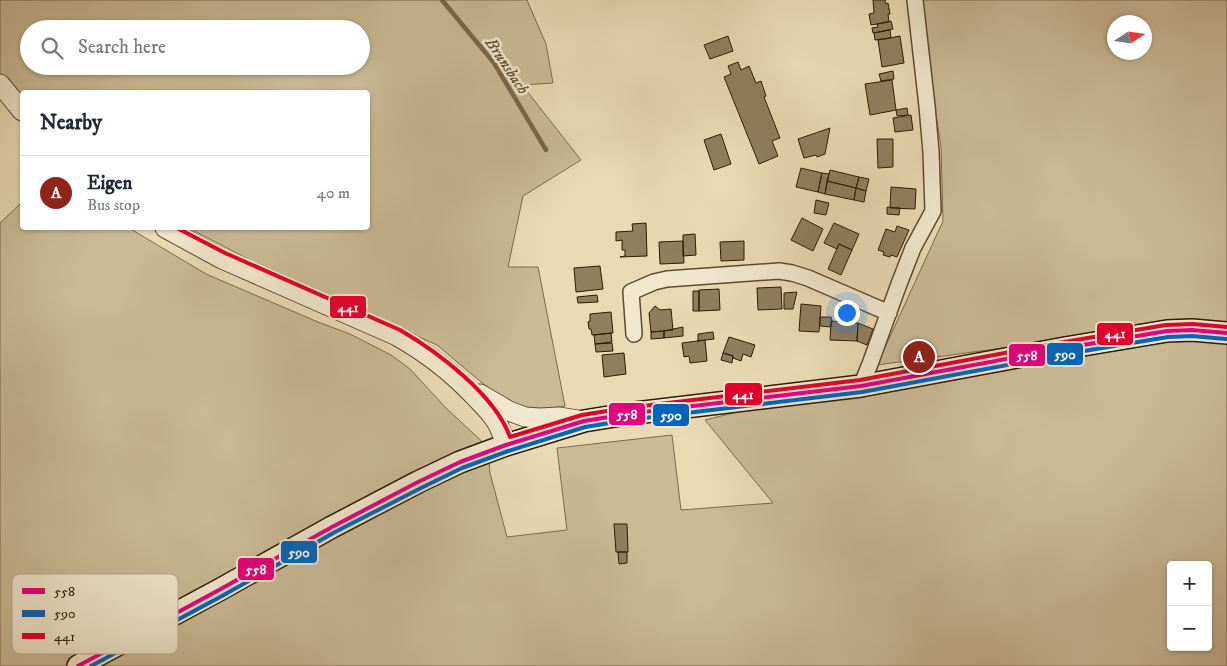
<!DOCTYPE html>
<meta charset="utf-8">
<style>
body{margin:0;font-family:"IM FELL DW Pica",serif;background:#f6f6f7;color:#1f2937}
.controls{position:absolute;right:15px;bottom:15px;display:grid;overflow:hidden;border-radius:5px;box-shadow:0 1px 4px #0004}
.controls button{width:45px;height:45px;display:grid;place-items:center;padding:0;border:0;border-bottom:1px solid #e0e1e3;background:#fff;color:#1f2937;font:25px sans-serif}
.compass{position:absolute;left:1107px;top:15px;width:45px;height:45px;border-radius:50%;background:#fff;box-shadow:0 1px 4px #0004;rotate:78deg}
.you{position:absolute;left:846px;top:312px;width:18px;height:18px;margin:-12px;border:4px solid #fff;border-radius:50%;background:#1a73e8;box-shadow:0 0 0 8px #1a73e833}
.badge{display:grid;place-items:center;width:32px;height:32px;border-radius:50%;background:#8f2418;color:#fff;font-size:16px;font-weight:700}
.pin{position:absolute;translate:-50% -50%;border:2px solid #fff;box-shadow:0 1px 5px #0006}
.list{margin:0;padding:0;list-style:none}
h2{display:flex;justify-content:space-between;align-items:center;height:65px;margin:0;padding:0 20px;font-size:21px}
h2 small{font-size:16px;font-weight:400;color:#747a83}
.list li{display:grid;grid-template-columns:32px 1fr auto;gap:15px;align-items:center;box-sizing:border-box;height:75px;padding:0 20px;border-top:1px solid #e0e1e3}
.list b{display:block;font-size:19px;white-space:nowrap}
.list p{margin:0;font-size:16px;white-space:nowrap;color:#747a83}
.list em{font-size:16px;font-style:normal;color:#747a83}
.icon{flex:none;width:28px;height:28px;fill:none;stroke:currentColor;stroke-width:2;stroke-linecap:round;stroke-linejoin:round}
.map{position:relative;flex:none;width:1227px;height:666px;overflow:hidden}
.search{position:absolute;background:#fff;box-shadow:0 1px 4px #0004;left:20px;top:20px;width:350px;height:55px;display:flex;align-items:center;gap:12px;box-sizing:border-box;padding:0 18px;border-radius:28px;color:#747a83;font-size:19px}
.panel{position:absolute;background:#fff;box-shadow:0 1px 4px #0004;left:20px;top:90px;width:350px;height:140px;border-radius:5px}
.map>svg:first-child{display:block}
</style>
<div class="map">
<svg width="1227" height="666" viewBox="0 0 1227 666">
<rect width="100%" height="100%" fill="#eadab4"/>
<filter id="stains"><feTurbulence type="fractalNoise" baseFrequency=".004" numOctaves="4"/><feColorMatrix values="0 0 0 0 .2 0 0 0 0 .09 0 0 0 0 .02 0 0 0 .5 -.17"/></filter>
<radialGradient id="worn" r=".72"><stop offset=".6" stop-color="#630" stop-opacity="0"/><stop offset="1" stop-color="#630" stop-opacity=".3"/></radialGradient>
<path fill="#caba96" stroke="#7c6a4c" fill-rule="evenodd" d="M0,0H527L546,44L553,83L522,85L581,160L523,196L508,267H538L565,406L539,410L505,402L437,345L265,268L189,228H368V92H22V98L0,75ZM29,29H361V66H29Z
M923,0H1227V323L1063,340L877,365L943,221L941,147L923,30ZM1114,22H1144V52H1114Z
M22,202V228H129L206,274L318,322L350,334L391,355L410,369L446,408L488,447L490,473L507,537L567,530L557,448L672,435L681,510L773,503L705,420L817,392L859,397L1167,341H1194L1227,343V666H0V223ZM1171,565H1208V647H1171Z"/>
<g fill="none" stroke-linecap="round" stroke-linejoin="round">
<path stroke="#786749" stroke-width="4.5" d="M442,0L494,63L546,150"/>
</g>
<path fill="#907e5f" stroke="#2e1b03" d="M873,0H885L886,4L888,3L890,14H888L889,22L871,25L869,14L874,13Z
M891,21L893,29L873,33L872,28L878,27L877,24Z
M890,30L891,38L875,40L874,33Z
M728,36L733,51L710,59L704,45Z
M900,36L904,63L882,67L878,40Z
M738,62L741,70L749,66L756,83L761,81L766,96L764,97L780,138L772,141L778,156L759,164L724,77L731,74L728,66Z
M893,71L894,79L881,81L879,74Z
M892,80L896,110L870,115L865,84Z
M907,108L908,115L897,116L896,110Z
M911,115L913,130L895,132L893,118Z
M830,128L825,154L817,157L816,155L804,158L798,139Z
M721,134L731,164L714,170L704,140Z
M877,139H893V167L878,168Z
M801,168L822,173L818,192L796,187Z
M830,170L859,177L856,188L827,181Z
M822,173L829,174L825,194L818,192Z
M859,177L869,179L866,191L856,188Z
M827,181L856,188L854,200L825,194Z
M891,187L916,189L915,209L890,208Z
M856,188L866,191L864,202L854,200Z
M816,200L829,203L826,215L814,213Z
M887,207L900,208L899,215L887,214Z
M802,218L823,229L813,251L791,240Z
M646,223L647,256L620,257L625,256V250H622V240L616,241V232L633,231L632,224Z
M834,223L859,234L852,250L839,244L837,249L824,243Z
M897,226L909,230L897,257L891,255L890,257L883,255L884,252L878,250L886,229L895,232Z
M695,234L696,255L683,256V235Z
M683,241L684,263L660,264L659,242Z
M744,241V260L721,261L720,242Z
M839,244L852,250L841,275L828,269Z
M600,266L603,289L576,292L574,268Z
M781,287L782,309L758,310L757,288Z
M719,289L720,310L699,311V290Z
M693,291H699V311H693Z
M797,292L793,309H784V293Z
M597,295L598,302L578,303L577,297Z
M801,304L821,306L819,332L799,331Z
M655,306L660,310L671,309L673,330L651,332L649,313Z
M839,311L849,312L848,322L838,321Z
M611,312L613,333L592,335L591,329H589L588,322L590,321V314Z
M820,317H831L832,320L831,327L820,326Z
M831,321L858,323L857,341L830,340Z
M858,323L873,329L867,345L857,341Z
M683,327V336L664,338V331Z
M664,331V338L651,339V332Z
M713,332L714,339L698,341V334Z
M611,333L612,342L595,344L594,335Z
M729,337L755,345L751,357L743,354L741,361L733,358V356L723,353Z
M705,340L707,361L690,363L689,356L684,357L682,343Z
M612,343L613,351L596,352L595,344Z
M624,353L626,374L604,377L602,355Z
M723,353L733,356L732,363L721,360Z
M614,524H627L628,552H616Z
M618,552H627V563L619,564Z"/>
<g fill="none" stroke-linecap="round" stroke-linejoin="round">
<defs>
<path id="minor" d="M634,334L631,292L654,282L667,279L779,271L792,273L808,278L889,313
M861,386L870,364L899,284L913,248L933,211L931,152L927,106L915,0"/>
<path id="tertiary" d="M0,84L22,111
M165,228L222,259L397,336C427,353 454,374 477,399C484,406 492,414 497,423C501,429 503,438 506,445
M480,394L509,411L525,417L540,418L559,417L584,421"/>
<path id="secondary" d="M78,666L219,590L332,527L418,482L460,462L506,445L584,421L627,414L861,386L1065,348L1167,331L1192,330L1227,333"/>
</defs>
<use href="#minor" stroke="#5d4b2f" stroke-width="18"/>
<use href="#tertiary" stroke="#5d4b2f" stroke-width="21"/>
<use href="#secondary" stroke="#2e1b03" stroke-width="24"/>
<use href="#minor" stroke="#f1e7ce" stroke-width="15"/>
<use href="#tertiary" stroke="#f1e7ce" stroke-width="19"/>
<use href="#secondary" stroke="#f1e7ce" stroke-width="21"/>
<defs>
<path id="bus-1" d="M78,666L219,590L332,527L418,482L460,462L506,445L584,421L627,414L861,386L1065,348L1167,331L1192,330L1227,333"/>
<path id="bus-2" d="M91,666L222,596L335,532L421,488L462,468L508,451L585,427L628,420L862,392L1066,354L1168,337L1192,336L1226,339"/>
<path id="bus-3" d="M177,228L225,253L400,330C438,352 495,395 510,437L582,415L626,408L860,380L1064,342L1166,325L1193,324L1227,327"/>
</defs>
<use href="#bus-1" stroke="#f1e7ce" stroke-width="8"/>
<use href="#bus-2" stroke="#f1e7ce" stroke-width="8"/>
<use href="#bus-3" stroke="#f1e7ce" stroke-width="8"/>
<use href="#bus-1" stroke="#e5007d" stroke-width="4"/>
<use href="#bus-2" stroke="#0065bd" stroke-width="4"/>
<use href="#bus-3" stroke="#e4002b" stroke-width="4"/>
</g>
<g text-anchor="middle" dominant-baseline="central" stroke-width="5" stroke-linejoin="round" paint-order="stroke">
<g font-size="16" font-style="italic" fill="#604d32" stroke="#f1e7ce">
<text transform="translate(507 66) rotate(56)">Brunsbach</text>
</g>
</g>
<rect x="12" y="574" width="166" height="80" rx="8" fill="#f1e7ce" stroke="#b6aa91" stroke-width="1"/>
<rect x="22" y="588" width="23" height="6" fill="#e5007d"/>
<rect x="22" y="610" width="23" height="7" fill="#0065bd"/>
<rect x="22" y="633" width="23" height="6" fill="#e4002b"/>
<g font-size="14" fill="#2e1b03">
<text x="54" y="596">558</text>
<text x="54" y="618">590</text>
<text x="54" y="641">441</text>
</g>
<g stroke="#f1e7ce" stroke-width="2">
<rect x="329" y="295" width="38" height="24" rx="5" fill="#e4002b"/>
<rect x="1096" y="322" width="38" height="24" rx="5" fill="#e4002b"/>
<rect x="1046" y="342" width="38" height="24" rx="5" fill="#0065bd"/>
<rect x="1008" y="343" width="38" height="24" rx="5" fill="#e5007d"/>
<rect x="724" y="382" width="39" height="24" rx="5" fill="#e4002b"/>
<rect x="608" y="402" width="38" height="24" rx="5" fill="#e5007d"/>
<rect x="652" y="403" width="38" height="24" rx="5" fill="#0065bd"/>
<rect x="280" y="540" width="38" height="24" rx="5" fill="#0065bd"/>
<rect x="237" y="557" width="38" height="24" rx="5" fill="#e5007d"/>
</g>
<g font-size="14" text-anchor="middle" font-weight="bold" fill="#fff">
<text x="348" y="312">441</text>
<text x="1115" y="338">441</text>
<text x="1065" y="359">590</text>
<text x="1027" y="360">558</text>
<text x="743" y="399">441</text>
<text x="627" y="419">558</text>
<text x="671" y="420">590</text>
<text x="299" y="557">590</text>
<text x="256" y="574">558</text>
</g>
<rect width="100%" height="100%" filter="url(#stains)"/>
<rect width="100%" height="100%" fill="url(#worn)"/>
</svg>
<div class="controls">
<button>+</button>
<button>−</button>
</div>
<svg class="compass" viewBox="-18 -18 36 36"><path d="M0-13l5 13h-10z" fill="#e53935"/><path d="M0 13l5-13h-10z" fill="#747a83"/></svg>
<div class="you"></div>
<div class="pin badge" style="left:919px;top:357px">A</div>
<div class="search"><svg class="icon" aria-label="search" viewBox="0 0 24 24"><circle cx="10" cy="10" r="6"/><path d="M15 15l6 6"/></svg>Search here</div>
<section class="panel">
<h2>Nearby<small></small></h2>
<ul class="list">
<li><span class="badge">A</span><div><b>Eigen</b><p>Bus stop</p></div><em>40 m</em></li>
</ul>
</section>
</div>
